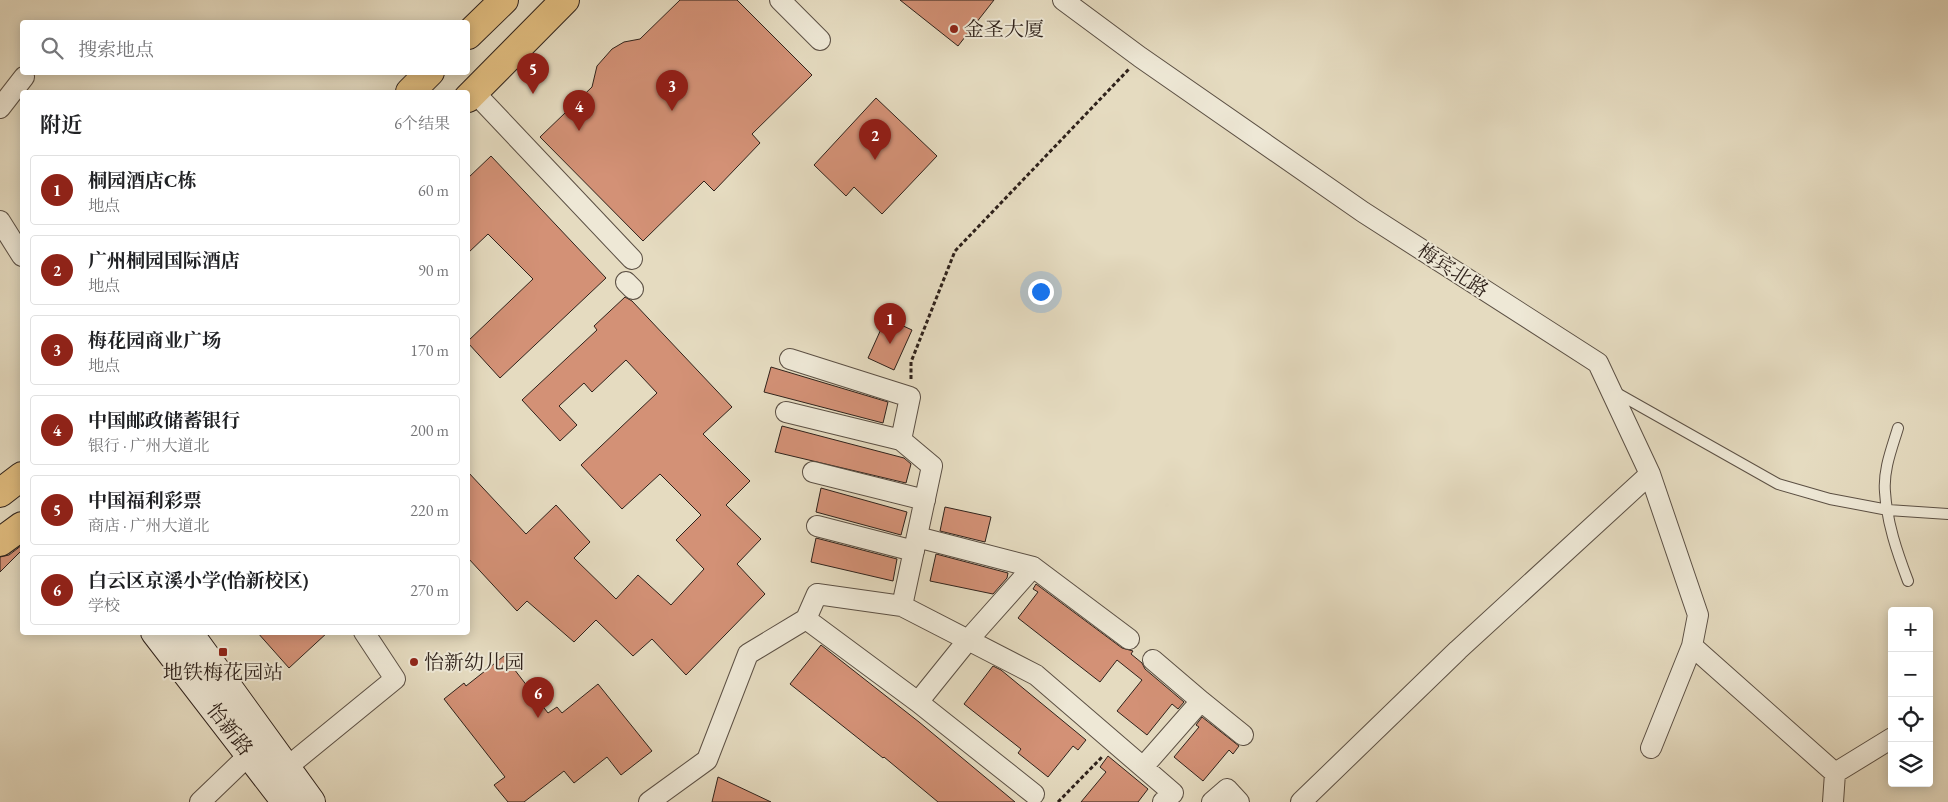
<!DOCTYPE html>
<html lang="zh">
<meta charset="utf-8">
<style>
body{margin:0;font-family:"EB Garamond","Noto Serif SC",serif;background:#f6f6f6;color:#202124}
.controls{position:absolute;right:15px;bottom:15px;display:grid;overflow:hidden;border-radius:5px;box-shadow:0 2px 12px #0003}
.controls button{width:45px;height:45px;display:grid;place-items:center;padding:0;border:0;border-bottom:1px solid #e0e0e0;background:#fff;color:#202124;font:25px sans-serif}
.you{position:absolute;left:1040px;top:291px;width:18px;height:18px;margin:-12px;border:4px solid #fff;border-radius:50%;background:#1a73e8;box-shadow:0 0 0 8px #1a73e833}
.badge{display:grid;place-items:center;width:32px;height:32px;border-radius:50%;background:#8f2418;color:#fff;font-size:16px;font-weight:700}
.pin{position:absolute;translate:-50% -41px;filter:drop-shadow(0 1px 2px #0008)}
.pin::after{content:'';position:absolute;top:26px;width:18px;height:15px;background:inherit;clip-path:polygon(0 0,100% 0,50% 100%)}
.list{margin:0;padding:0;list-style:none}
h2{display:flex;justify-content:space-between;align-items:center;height:65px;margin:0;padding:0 20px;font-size:21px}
h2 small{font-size:16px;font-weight:400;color:#757577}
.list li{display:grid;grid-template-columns:32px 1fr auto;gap:15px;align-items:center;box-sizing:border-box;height:70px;margin:0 10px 10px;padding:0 10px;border:1px solid #e0e0e0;border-radius:5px}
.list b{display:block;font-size:19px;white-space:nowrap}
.list p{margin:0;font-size:16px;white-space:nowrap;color:#757577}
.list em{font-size:16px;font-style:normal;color:#757577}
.icon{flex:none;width:28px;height:28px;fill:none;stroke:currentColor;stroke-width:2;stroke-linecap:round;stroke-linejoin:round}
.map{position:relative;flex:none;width:1948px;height:802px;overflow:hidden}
.search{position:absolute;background:#fff;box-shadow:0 2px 12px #0003;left:20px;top:20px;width:450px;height:55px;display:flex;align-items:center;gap:12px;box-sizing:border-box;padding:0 18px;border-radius:5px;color:#757577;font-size:19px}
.panel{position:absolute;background:#fff;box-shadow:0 2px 12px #0003;left:20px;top:90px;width:450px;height:545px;border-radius:5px}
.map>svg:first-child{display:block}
</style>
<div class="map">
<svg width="1948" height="802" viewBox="0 0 1948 802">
<rect width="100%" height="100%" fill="#e5dbc0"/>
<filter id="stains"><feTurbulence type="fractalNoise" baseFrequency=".004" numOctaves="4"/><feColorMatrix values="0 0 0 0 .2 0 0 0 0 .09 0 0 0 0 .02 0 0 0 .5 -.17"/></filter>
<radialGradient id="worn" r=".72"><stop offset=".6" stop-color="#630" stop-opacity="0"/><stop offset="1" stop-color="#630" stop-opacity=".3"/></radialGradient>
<path fill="#d39176" stroke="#2f221b" d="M680,0H737L812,75L752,134L760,143L714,191L704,181L643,241L540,137L592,87L597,66L612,49L624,42L640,39Z
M900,0H994L958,46Z
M876,98L937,156L882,214L854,187L846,196L814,165Z
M491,156L606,278L500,378L468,343V341L533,279L488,234L468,253V178Z
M625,297L632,301L732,407L703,434L750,481L726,505L761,539L737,564L765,594L686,675L652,639L633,656L596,620L574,642L527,601L517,611L468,558V472L526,534L556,505L590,542L574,558L616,599L638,575L671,605L704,569L676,540L701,515L660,474L622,509L581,465L657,393L626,360L592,392L584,383L559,406L577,425L560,441L522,400L597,330L594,326Z
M886,318L912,330L894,370L868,358Z
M771,367L888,402L883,423L764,392Z
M782,426L904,458L911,464L906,483L775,452Z
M821,488L907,512L901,535L816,512Z
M945,507L991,517L985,542L940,531Z
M816,538L897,559L893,581L811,562Z
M22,545V550L0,572V557L9,555Z
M936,554L1008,573L1007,578L993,594L930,581Z
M1036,584L1122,648L1133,651L1131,654L1142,663L1145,669L1184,702L1178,709L1172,704L1147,735L1117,711L1142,680L1117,660L1100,682L1018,618L1038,592L1033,589Z
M257,632H328L289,668Z
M821,645L919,722L1015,802H938L884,757L883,758L790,684Z
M504,656L548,713L557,707L562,713L598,684L652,751L621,775L607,757L574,783L564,771L524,802H508L494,785L505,777L444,699L464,683L466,686Z
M993,666L1001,670L1086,740L1078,750L1073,746L1048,777L1018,753L1021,749L964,704Z
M1202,717L1239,746L1233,754L1229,750L1203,781L1174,757L1199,727L1196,725Z
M1108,756L1148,789L1138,802H1081L1106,772L1100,767Z
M718,777L771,802H712Z"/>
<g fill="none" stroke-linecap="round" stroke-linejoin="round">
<defs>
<path id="service" d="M1615,392L1778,484L1830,499L1888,510L1948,514
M1898,428C1892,448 1883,470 1885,492C1887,523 1897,552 1908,581"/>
<path id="minor" d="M780,0L820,40
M1063,0L1140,57L1363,212L1598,363L1650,474L1698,615L1692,646L1651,748
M474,92L632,259
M0,108L24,77
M0,221L22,256
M626,282L633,289
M790,359L910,397L901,440L932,466L902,606
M786,412L901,440
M813,472L925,500
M817,526L914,551
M1033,567L1129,639
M806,619L918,702L968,640L1033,567L917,537
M1692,646L1835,773
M1201,701L1243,735
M918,702L1034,794
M1143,767L1201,701L1153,660
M286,768L395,679L364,632
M1835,773L1892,738
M200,802L250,754
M649,802L707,760L748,654L806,619L817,594L902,606L1036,675L1173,793L1163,802
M1212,802L1227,789L1239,802
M1301,802L1458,650L1650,474
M1833,802L1835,773"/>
<path id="secondary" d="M155,632L286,802
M188,632L311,802"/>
<path id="trunk" d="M468,35L504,0
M410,92L430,72
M468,98L565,0
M0,493L22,476
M0,542L22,526"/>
</defs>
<use href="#service" stroke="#5c5044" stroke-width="12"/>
<use href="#minor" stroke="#5c5044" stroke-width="22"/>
<use href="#secondary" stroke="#2f221b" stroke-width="30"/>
<use href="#trunk" stroke="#2f221b" stroke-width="30"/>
<path stroke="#2f221b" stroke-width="3" stroke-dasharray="4 2.5" stroke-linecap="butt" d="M911,379V362L955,251L1129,69
M1058,802L1103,756"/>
<use href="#service" stroke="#eee8d6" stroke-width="10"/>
<use href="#minor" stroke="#eee8d6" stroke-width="20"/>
<use href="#secondary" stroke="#eee8d6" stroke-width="28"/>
<use href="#trunk" stroke="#e2be80" stroke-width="28"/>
</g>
<g fill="#8f2418" stroke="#eee8d6" stroke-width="2">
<circle cx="954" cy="29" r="5"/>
<rect x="218" y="647" width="10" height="10" rx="2.5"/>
<circle cx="414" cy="662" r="5"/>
</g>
<g text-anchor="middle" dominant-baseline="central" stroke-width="4" stroke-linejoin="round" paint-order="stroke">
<g font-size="20" fill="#2f221b" stroke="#eee8d6" text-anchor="start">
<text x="964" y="29">金圣大厦</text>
<text x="424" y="662">怡新幼儿园</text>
<text x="223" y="672" text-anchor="middle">地铁梅花园站</text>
</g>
<g font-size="20" fill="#2f221b" stroke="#eee8d6">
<text transform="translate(1453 270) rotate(33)">梅宾北路</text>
<text transform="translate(230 729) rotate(52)">怡新路</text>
</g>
</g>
<rect width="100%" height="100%" filter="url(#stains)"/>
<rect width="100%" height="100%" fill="url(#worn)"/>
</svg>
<div class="controls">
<button>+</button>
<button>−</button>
<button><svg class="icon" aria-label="locate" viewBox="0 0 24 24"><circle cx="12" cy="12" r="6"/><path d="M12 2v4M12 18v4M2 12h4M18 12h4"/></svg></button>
<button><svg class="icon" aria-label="layers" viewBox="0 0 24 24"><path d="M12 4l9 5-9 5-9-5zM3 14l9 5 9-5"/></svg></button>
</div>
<div class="you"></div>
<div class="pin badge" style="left:890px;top:344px">1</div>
<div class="pin badge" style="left:875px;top:160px">2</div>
<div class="pin badge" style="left:672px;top:111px">3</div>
<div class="pin badge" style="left:579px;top:131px">4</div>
<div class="pin badge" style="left:533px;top:94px">5</div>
<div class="pin badge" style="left:538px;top:718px">6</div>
<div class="search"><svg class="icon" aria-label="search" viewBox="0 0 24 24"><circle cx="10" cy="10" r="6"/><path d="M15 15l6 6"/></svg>搜索地点</div>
<section class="panel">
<h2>附近<small>6个结果</small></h2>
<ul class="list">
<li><span class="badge">1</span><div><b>桐园酒店C栋</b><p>地点</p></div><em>60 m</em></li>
<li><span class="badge">2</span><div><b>广州桐园国际酒店</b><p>地点</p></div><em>90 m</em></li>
<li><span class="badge">3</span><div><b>梅花园商业广场</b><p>地点</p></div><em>170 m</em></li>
<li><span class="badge">4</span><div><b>中国邮政储蓄银行</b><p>银行 · 广州大道北</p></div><em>200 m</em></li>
<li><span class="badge">5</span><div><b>中国福利彩票</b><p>商店 · 广州大道北</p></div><em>220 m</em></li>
<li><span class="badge">6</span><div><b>白云区京溪小学(怡新校区)</b><p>学校</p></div><em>270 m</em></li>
</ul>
</section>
</div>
